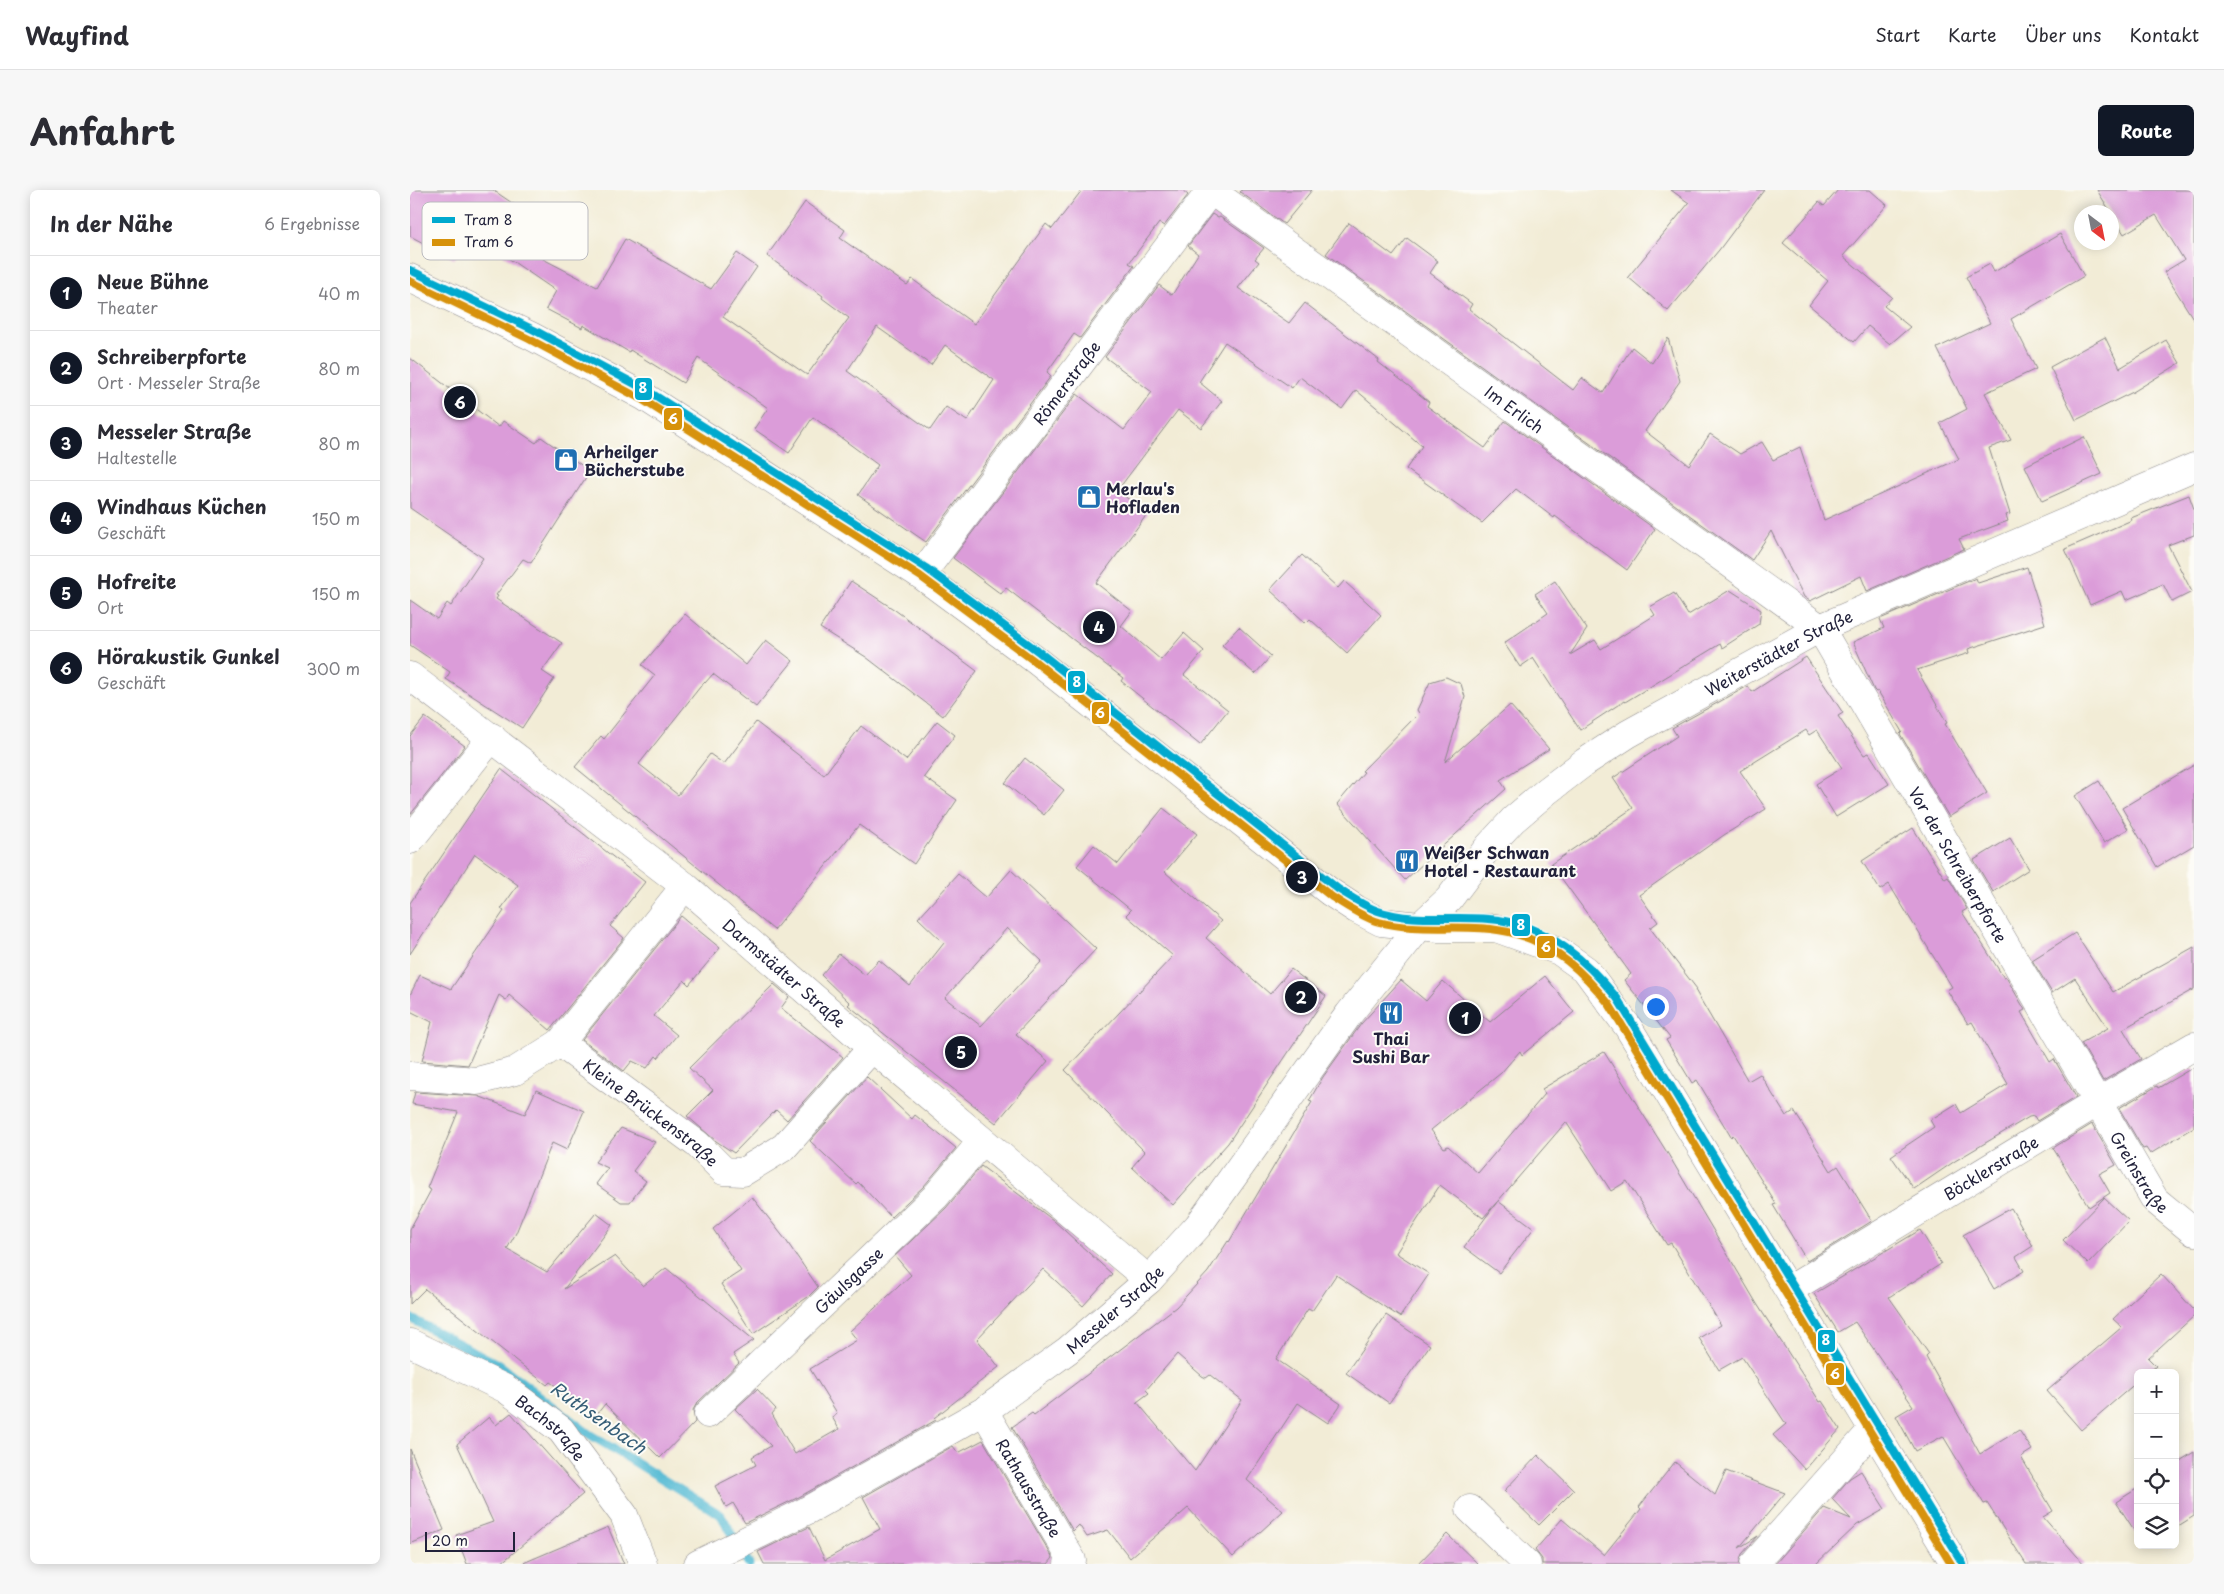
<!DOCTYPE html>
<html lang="de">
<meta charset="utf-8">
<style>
body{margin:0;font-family:"Playpen Sans",sans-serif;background:#f7f7f7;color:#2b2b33}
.controls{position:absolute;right:15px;bottom:15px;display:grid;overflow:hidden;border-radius:8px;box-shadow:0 2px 12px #0003}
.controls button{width:45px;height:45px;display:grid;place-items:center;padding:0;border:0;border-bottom:1px solid #e1e1e2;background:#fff;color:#2b2b33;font:25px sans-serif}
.compass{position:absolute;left:1664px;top:15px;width:45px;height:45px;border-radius:50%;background:#fff;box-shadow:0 2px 12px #0003;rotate:148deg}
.scale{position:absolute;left:15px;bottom:12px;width:90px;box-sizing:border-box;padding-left:5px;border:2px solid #22223b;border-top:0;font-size:14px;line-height:18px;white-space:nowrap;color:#22223b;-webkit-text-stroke:4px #fdfcf7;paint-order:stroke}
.you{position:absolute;left:1245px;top:816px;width:18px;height:18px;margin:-12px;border:4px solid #fff;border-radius:50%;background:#1a73e8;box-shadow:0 0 0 8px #1a73e833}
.badge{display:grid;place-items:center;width:32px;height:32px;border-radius:50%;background:#111827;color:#fff;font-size:16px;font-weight:700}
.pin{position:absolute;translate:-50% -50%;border:2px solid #fff;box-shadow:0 1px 5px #0006}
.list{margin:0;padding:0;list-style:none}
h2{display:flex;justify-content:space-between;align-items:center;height:65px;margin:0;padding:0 20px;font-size:21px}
h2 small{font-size:16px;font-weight:400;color:#7c7c81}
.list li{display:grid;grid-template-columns:32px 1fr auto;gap:15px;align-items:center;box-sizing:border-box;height:75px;padding:0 20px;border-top:1px solid #e1e1e2}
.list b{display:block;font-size:19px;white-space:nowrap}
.list p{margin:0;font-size:16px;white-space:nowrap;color:#7c7c81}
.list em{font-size:16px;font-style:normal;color:#7c7c81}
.icon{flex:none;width:28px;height:28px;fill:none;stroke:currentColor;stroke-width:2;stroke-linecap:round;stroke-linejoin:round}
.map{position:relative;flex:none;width:1784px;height:1374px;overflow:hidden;border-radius:8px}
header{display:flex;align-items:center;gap:30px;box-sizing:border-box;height:70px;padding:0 25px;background:#fff;border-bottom:1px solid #e1e1e2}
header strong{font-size:24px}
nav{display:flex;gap:28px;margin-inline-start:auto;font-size:18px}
.intro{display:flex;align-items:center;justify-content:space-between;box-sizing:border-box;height:120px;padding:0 30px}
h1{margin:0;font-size:35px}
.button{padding:12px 22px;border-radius:8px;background:#111827;color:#fff;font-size:18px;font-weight:700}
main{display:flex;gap:30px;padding:0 30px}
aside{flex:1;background:#fff;border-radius:8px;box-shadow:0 2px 12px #0003}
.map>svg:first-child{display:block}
</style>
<header>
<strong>Wayfind</strong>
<nav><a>Start</a><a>Karte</a><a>Über uns</a><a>Kontakt</a></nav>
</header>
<div class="intro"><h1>Anfahrt</h1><a class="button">Route</a></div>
<main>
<aside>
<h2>In der Nähe<small>6 Ergebnisse</small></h2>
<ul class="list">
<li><span class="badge">1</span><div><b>Neue Bühne</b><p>Theater</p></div><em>40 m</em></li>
<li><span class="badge">2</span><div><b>Schreiberpforte</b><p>Ort · Messeler Straße</p></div><em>80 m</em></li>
<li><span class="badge">3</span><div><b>Messeler Straße</b><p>Haltestelle</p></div><em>80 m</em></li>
<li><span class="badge">4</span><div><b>Windhaus Küchen</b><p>Geschäft</p></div><em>150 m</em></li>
<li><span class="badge">5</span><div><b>Hofreite</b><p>Ort</p></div><em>150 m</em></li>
<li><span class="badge">6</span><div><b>Hörakustik Gunkel</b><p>Geschäft</p></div><em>300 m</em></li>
</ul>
</aside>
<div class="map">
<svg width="1784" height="1374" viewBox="0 0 1784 1374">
<rect width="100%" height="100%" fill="#fdfcf7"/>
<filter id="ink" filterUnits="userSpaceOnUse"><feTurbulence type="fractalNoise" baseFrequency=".02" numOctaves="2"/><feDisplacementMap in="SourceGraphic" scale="10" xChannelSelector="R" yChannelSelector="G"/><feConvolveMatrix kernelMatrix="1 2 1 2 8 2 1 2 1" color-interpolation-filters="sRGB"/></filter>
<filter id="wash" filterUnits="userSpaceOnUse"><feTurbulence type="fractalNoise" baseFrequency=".0096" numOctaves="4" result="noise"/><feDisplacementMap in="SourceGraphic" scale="20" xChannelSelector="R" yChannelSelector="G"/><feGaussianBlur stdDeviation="1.12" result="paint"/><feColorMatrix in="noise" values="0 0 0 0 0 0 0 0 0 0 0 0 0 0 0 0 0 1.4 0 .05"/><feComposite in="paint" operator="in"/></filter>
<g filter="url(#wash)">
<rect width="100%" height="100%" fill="#f2ecd6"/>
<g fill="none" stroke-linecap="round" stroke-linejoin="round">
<path stroke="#56bbd4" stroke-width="9" d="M0,1128L91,1176L179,1244L311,1325L339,1374"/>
</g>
<g id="blocks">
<path fill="#db9cd9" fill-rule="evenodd" d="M0,0H83L149,45L133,69L187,97L215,49L301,99L327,63L347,77L313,127L397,185L439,128L412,108L413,106L357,66L395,12L435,40L430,48L497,95L502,89L564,134L636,34L642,39L672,0H772L778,5L754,36L749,33L719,73L724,76L670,148L664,144L637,182L641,186L516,352L448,305L468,275L403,227L379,263L344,239L358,218L288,168L273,193L220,160L219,162L173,135L172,138L136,119L146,101L63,44L44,69L0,46ZM467,137L521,175L535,155L584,190L557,231L536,217L520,240L437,181Z
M832,0H902L874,34L830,2Z
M1261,0H1354L1309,60L1258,121L1218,87L1279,13Z
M1428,0H1460L1477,15L1433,66L1482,107L1474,116L1500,137L1480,154L1458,136L1444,152L1399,115L1418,91L1373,53L1409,12L1414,16Z
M1687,0H1784V130L1754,82L1774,70L1746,25L1714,44Z
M802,24L808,28L810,27L854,58L845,69L849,72L828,98L879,133L895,113L969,170L968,172L1019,212L1017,216L1075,258L1095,231L1245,339L1217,380L1145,326L1144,328L1106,299L1072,333L996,279L1012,256L946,200L932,219L890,187L882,198L815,152L789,192L812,211L791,238L768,220L707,301L738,323L686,393L722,421L711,436L751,470L774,443L794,461L774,485L818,520L790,555L711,491L713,488L596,398L591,404L543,368L667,204L714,240L742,202L695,167L749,95L762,105L788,64L778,56Z
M939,33L983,66L997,48L1028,71L1020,83L1062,114L1059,119L1163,200L1172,188L1193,203L1222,157L1242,173L1258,148L1270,191L1235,241L1279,275L1300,244L1330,264L1352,252L1363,270L1390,257L1414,330L1549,269L1530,233L1557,219L1527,158L1580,133L1556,87L1580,74L1584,82L1650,44L1674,86L1601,129L1626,179L1575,203L1601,250L1579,258L1600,324L1596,325L1598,331L1549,349L1554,359L1457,401L1451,386L1400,411L1394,407L1361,341L1342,370L916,64Z
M1695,147L1710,178L1756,150L1770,173L1723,202L1666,230L1640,177Z
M0,168L89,237L93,231L126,253L131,247L180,281L121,373L113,369L86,405L88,406L86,409L152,453L132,481L144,489L112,538L36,489L40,482L0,455V410L27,429L37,413L41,416L73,368L0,318Z
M1674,247L1692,284L1632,311L1615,276Z
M1779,305L1784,319V345L1758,355L1782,402L1762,412L1753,394L1716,410L1712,401L1680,415L1655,359L1722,330L1721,328Z
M892,365L928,398L934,391L971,425L937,463L900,429L896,433L860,400Z
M1617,377L1635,434L1558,459L1559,463L1507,480L1537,533L1535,534L1577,603L1539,627L1490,544L1492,542L1468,501L1466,502L1464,500L1443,452L1474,438L1470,429L1566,388L1568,393Z
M441,391L485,420L567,481L533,526L456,467L410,438Z
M1145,391L1177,439L1160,465L1185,450L1191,459L1245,425L1240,417L1264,403L1278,425L1320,400L1351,420L1349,434L1312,458L1310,454L1215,512L1214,511L1170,540L1123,468L1110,477L1094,453L1138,423L1125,404Z
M275,424L336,475L356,450L383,471L346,517L303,484L295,493L294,492L229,574L268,605L300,564L314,574L346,532L414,585L451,536L496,570L527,531L545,545L514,587L547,610L504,674L449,635L364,740L165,577L191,546L194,549L245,485L232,475Z
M829,437L861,466L845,484L812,455Z
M1396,467L1433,523L1428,526L1454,565L1459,563L1479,594L1426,627L1406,594L1432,578L1407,540L1399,545L1396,540L1330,581L1356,619L1314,645L1229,705L1248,732L1240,738L1287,799L1285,800L1338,891L1350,884L1376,926L1384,921L1421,981L1428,976L1462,1031L1397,1071L1363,1015L1366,1014L1323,945L1321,947L1287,890L1282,893L1256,850L1260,848L1214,790L1221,784L1141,674L1223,618L1203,588L1267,546L1262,538L1338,496L1342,502Z
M1036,487L1051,494L1055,507L1035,572L1100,515L1139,559L1090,590L1096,599L995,690L927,614L954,582L952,581L1009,523L1007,520L1020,492Z
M15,527L55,556L0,625V546Z
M615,568L654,600L634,625L595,593Z
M1784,575V655L1747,677L1712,618Z
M91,579L235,692L200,736L214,748L140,840L99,805L96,810L89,805L58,875L12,871L22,832L0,821V805L10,785L41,799L94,721L91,719L108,695L65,664L0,764V713Z
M1689,591L1718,639L1694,653L1665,606Z
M753,618L787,644L755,682L811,731L796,748L860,804L881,779L916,806L818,953L763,1015L722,977L735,962L655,880L763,766L716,725L721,720L667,676L684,655L708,674Z
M1503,638L1535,689L1538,687L1557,719L1552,722L1594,788L1596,787L1615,820L1611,822L1640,872L1644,869L1666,907L1627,931L1624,926L1619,927L1545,971L1504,999L1481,966L1524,937L1520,930L1546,914L1551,923L1598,894L1562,832L1558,834L1537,800L1542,797L1479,694L1470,700L1452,671Z
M1600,648L1619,679L1583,702L1564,670Z
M601,680L686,759L606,844L638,871L586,933L438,815L440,813L411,785L429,764L455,785L469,770L500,796L534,753L508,728L548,684L576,708ZM597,738L632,771L571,836L535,808Z
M271,726L310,758L279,795L274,790L244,826L267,845L248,868L246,866L237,878L222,871L214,881L172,850Z
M1665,743L1703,802L1784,757V799L1713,839L1731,869L1693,891L1671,853L1698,838L1665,788L1642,803L1622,770Z
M1135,786L1164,822L1112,865L1110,861L1091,883L1021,940L1034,958L1038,956L1068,983L1135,904L1132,899L1194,862L1258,964L1347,1114L1410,1212L1412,1211L1430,1239L1395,1280L1363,1245L1376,1234L1332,1167L1309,1180L1289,1148L1311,1135L1261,1053L1257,1055L1217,991L1201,1001L1156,932L1088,1011L1124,1038L1089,1083L1054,1057L1087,1012L1073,1028L1030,995L986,1063L1019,1084L990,1127L926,1085L902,1121L898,1119L866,1169L931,1214L918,1233L888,1213L837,1290L873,1321L823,1367L778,1318L720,1368L698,1340L677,1347L669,1335L663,1341L602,1237L622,1223L624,1225L766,1117L798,1082L818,1051L819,1052L902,912L899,911L913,887L951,834L991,790L1016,811L1033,791L1080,832ZM767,1164L792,1186L796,1188L800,1185L832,1210L785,1281L727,1212L739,1203L736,1200Z
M364,794L379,807L371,818L433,867L377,930L366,920L324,963L306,951L277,926L303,900L279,878Z
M1784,877V937L1740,964L1736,958L1733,959L1709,918L1747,896L1748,898Z
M457,887L502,929L505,925L546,958L514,996L481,1027L448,992L446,994L400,951Z
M126,900L174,921L157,960L142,953L106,1043L97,1059L137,1082L186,1023L202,1035L154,1099L205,1066L233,1096L256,1078L344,1150L323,1164L329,1173L287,1213L283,1220L285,1232L250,1268L195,1214L187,1224L140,1192L137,1195L15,1099L0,1114V1039L21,1000L17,998L48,922L2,914L5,902L68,906L115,924Z
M1682,934L1706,975L1689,984L1700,1003L1679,1017L1643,958Z
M211,938L245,952L223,981L236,991L220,1012H211L186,994L198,978L185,972Z
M571,976L643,1030L702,1084L673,1116L633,1079L567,1149L589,1177L524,1228L526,1230L389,1307L335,1333L323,1313L316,1317L305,1296L346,1275L342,1267L361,1256L325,1219L347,1199L366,1219L362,1224L385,1264L429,1239L422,1227L427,1223L400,1179L447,1150L440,1141L501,1085L485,1066L536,1018Z
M342,1007L375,1049L408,1097L398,1107L343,1144L311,1094L331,1081L303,1039Z
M1694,1008L1719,1031L1678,1074L1653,1050Z
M1601,1018L1623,1056L1606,1067L1614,1081L1584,1099L1553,1045Z
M1510,1040L1531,1074L1479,1107L1519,1164L1516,1167L1570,1264L1609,1240L1622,1260L1611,1267L1643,1321L1633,1327L1674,1374H1616L1577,1313L1574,1314L1533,1246L1505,1261L1486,1226L1503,1216L1445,1132L1428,1142L1404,1104Z
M1751,1084L1784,1120V1126L1738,1168L1746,1176L1738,1183H1728V1191L1671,1240L1637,1201L1712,1137L1703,1129Z
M976,1125L1020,1155L979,1213L936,1183Z
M101,1223L173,1304L90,1374H57L46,1345L83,1332L47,1254L79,1227L86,1235Z
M573,1250L643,1368L638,1374H354L348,1362L399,1337L415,1370L470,1339L453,1307L543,1256L548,1263Z
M0,1259L34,1340L0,1354Z
M1784,1262V1326L1765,1338V1274Z
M1128,1265L1164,1300L1129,1335L1094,1301Z
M1265,1272L1305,1305L1316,1281L1375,1303L1329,1358L1348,1346L1332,1364L1329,1374H1132V1369L1125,1360L1152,1329L1194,1365L1231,1319L1229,1317Z
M1451,1281L1475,1319L1447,1335L1406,1374H1365L1414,1318L1441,1329L1422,1309L1440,1288Z
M1728,1298V1346L1706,1312Z
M198,1337L214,1374H111Z
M1037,1344L1068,1374H1008Z"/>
</g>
</g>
<g filter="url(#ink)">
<use href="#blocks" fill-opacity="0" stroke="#8a8788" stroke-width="1"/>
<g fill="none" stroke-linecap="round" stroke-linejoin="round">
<defs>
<g id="minor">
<path id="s1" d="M800,0L1410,438L1745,1010L1784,1042"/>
<path d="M0,88L121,146L235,207L511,385L623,468L920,702L946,719L971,732L1029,738H1086L1149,761L1176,780L1218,837L1545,1374"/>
<path id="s2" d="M511,385L801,0"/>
<path id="s3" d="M0,486L275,696L462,858L739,1090"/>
<path d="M0,650L82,547"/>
<path d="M150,853L275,696"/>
<path id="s4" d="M0,886L67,891L105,881L150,853L287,954L314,981L333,982L374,957L462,858"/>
<path id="s5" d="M1379,1100L1688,912L1784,856"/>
<path id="s6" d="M0,1153L96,1199L151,1240L214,1325L233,1374"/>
<path id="s7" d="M574,1221L662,1370L658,1374"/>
<path id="s8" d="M298,1224L525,1007L572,951"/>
<path d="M1060,1319L1117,1374"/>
<path id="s9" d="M288,1374L396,1321L574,1221L658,1160L739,1090L788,1036L939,824L1009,737L1039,709L1079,656L1103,630L1137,601L1175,572L1218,544L1410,438L1784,277"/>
<path d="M1344,1374L1463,1239"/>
</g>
</defs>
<use href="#minor" stroke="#8a8788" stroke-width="29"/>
<use href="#minor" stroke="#fff" stroke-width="28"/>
<defs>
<path id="tram-1" d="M0,80L124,140L238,201L516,378L629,462L928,699C941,707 954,716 968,721C1007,734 1049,724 1089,730C1140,738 1176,770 1207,808L1553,1374"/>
<path id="tram-2" d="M0,91L119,149L233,210L510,386L623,470L922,707C937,716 952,727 969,732C1014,744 1061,731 1106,744C1145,755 1174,783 1199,814L1541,1374"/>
</defs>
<use href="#tram-1" stroke="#fdfcf7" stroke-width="11"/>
<use href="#tram-2" stroke="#fdfcf7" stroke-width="11"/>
<use href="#tram-1" stroke="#00a9ce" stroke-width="8"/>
<use href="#tram-2" stroke="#d79209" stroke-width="8"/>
</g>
</g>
<defs>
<symbol id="shop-square" viewBox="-11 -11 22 22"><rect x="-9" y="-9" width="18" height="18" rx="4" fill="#1f6fb2" stroke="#fdfcf7"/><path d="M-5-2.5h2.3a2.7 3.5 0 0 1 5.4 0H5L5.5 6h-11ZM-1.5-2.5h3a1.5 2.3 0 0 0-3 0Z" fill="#fff"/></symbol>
<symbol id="restaurant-square" viewBox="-11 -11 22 22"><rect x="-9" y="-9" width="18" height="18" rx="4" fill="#1f6fb2" stroke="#fdfcf7"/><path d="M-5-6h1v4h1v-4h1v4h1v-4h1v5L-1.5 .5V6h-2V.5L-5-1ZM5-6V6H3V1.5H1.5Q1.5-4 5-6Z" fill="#fff"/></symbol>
</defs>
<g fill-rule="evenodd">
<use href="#shop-square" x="142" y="256" width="28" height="28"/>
<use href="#shop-square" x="665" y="293" width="28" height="28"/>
<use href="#restaurant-square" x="983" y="657" width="28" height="28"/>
<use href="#restaurant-square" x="967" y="809" width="28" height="28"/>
</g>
<g text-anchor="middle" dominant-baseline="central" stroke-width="4" stroke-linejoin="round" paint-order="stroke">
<g font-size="16" fill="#22223b" stroke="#fdfcf7">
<text stroke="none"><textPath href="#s2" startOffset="241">Römerstraße</textPath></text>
<text stroke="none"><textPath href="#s1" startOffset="375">Im Erlich</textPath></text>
<text stroke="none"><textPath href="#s9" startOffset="1438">Weiterstädter Straße</textPath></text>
<text stroke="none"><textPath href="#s1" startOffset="1025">Vor der Schreiberpforte</textPath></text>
<text stroke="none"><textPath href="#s3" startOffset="478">Darmstädter Straße</textPath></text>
<text stroke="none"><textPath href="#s4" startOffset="274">Kleine Brückenstraße</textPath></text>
<text stroke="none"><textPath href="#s5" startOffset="236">Böcklerstraße</textPath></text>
<text stroke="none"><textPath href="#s1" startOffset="1382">Greinstraße</textPath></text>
<text stroke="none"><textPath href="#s8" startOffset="194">Gäulsgasse</textPath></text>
<text stroke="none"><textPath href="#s9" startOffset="490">Messeler Straße</textPath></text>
<text stroke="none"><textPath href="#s6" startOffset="166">Bachstraße</textPath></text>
<text stroke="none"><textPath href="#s7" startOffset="89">Rathausstraße</textPath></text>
</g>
<g font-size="16" font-weight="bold" fill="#22223b" stroke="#fdfcf7" text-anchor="start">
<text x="174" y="261">Arheilger<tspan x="174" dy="18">Bücherstube</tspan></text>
<text x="696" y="298">Merlau's<tspan x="696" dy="18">Hofladen</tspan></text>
<text x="1014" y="662">Weißer Schwan<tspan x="1014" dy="18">Hotel - Restaurant</tspan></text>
<text x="981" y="848" text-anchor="middle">Thai<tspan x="981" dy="18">Sushi Bar</tspan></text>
</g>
<g font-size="18" font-style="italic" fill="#375f78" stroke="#fdfcf7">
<text transform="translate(189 1227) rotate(35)">Ruthsenbach</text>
</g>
</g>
<rect x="12" y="12" width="166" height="58" rx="8" fill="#fdfcf7" stroke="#bbbbbf" stroke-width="1"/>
<rect x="22" y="27" width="23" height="6" fill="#00a9ce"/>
<rect x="22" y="49" width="23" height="7" fill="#d79209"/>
<g font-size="14" fill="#22223b">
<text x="54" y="35">Tram 8</text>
<text x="54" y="57">Tram 6</text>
</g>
<g stroke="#fdfcf7" stroke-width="2">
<rect x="224" y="187" width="19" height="24" rx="5" fill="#00a9ce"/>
<rect x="253" y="217" width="20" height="24" rx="5" fill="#d79209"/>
<rect x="657" y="480" width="19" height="24" rx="5" fill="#00a9ce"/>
<rect x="681" y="511" width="19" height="24" rx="5" fill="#d79209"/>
<rect x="1101" y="723" width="20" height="24" rx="5" fill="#00a9ce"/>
<rect x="1126" y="745" width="20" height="24" rx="5" fill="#d79209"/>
<rect x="1407" y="1139" width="19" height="24" rx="5" fill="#00a9ce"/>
<rect x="1415" y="1172" width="20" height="24" rx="5" fill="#d79209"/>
</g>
<g font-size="14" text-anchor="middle" font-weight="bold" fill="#fff">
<text x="233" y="203">8</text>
<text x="263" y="234">6</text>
<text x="667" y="497">8</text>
<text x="690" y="528">6</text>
<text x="1111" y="740">8</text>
<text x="1136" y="762">6</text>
<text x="1416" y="1155">8</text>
<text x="1425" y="1189">6</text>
</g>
</svg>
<div class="controls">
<button>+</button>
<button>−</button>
<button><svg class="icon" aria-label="locate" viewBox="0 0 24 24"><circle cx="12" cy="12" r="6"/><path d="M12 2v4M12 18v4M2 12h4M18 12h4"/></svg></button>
<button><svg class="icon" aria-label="layers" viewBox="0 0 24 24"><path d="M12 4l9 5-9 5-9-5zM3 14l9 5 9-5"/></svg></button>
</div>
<svg class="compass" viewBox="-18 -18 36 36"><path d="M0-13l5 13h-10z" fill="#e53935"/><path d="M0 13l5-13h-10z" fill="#7c7c81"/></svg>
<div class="scale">20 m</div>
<div class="you"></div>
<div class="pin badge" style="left:1055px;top:828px">1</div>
<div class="pin badge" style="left:891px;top:807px">2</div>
<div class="pin badge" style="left:892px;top:687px">3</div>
<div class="pin badge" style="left:689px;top:437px">4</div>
<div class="pin badge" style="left:551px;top:862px">5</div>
<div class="pin badge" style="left:50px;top:212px">6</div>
</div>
</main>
